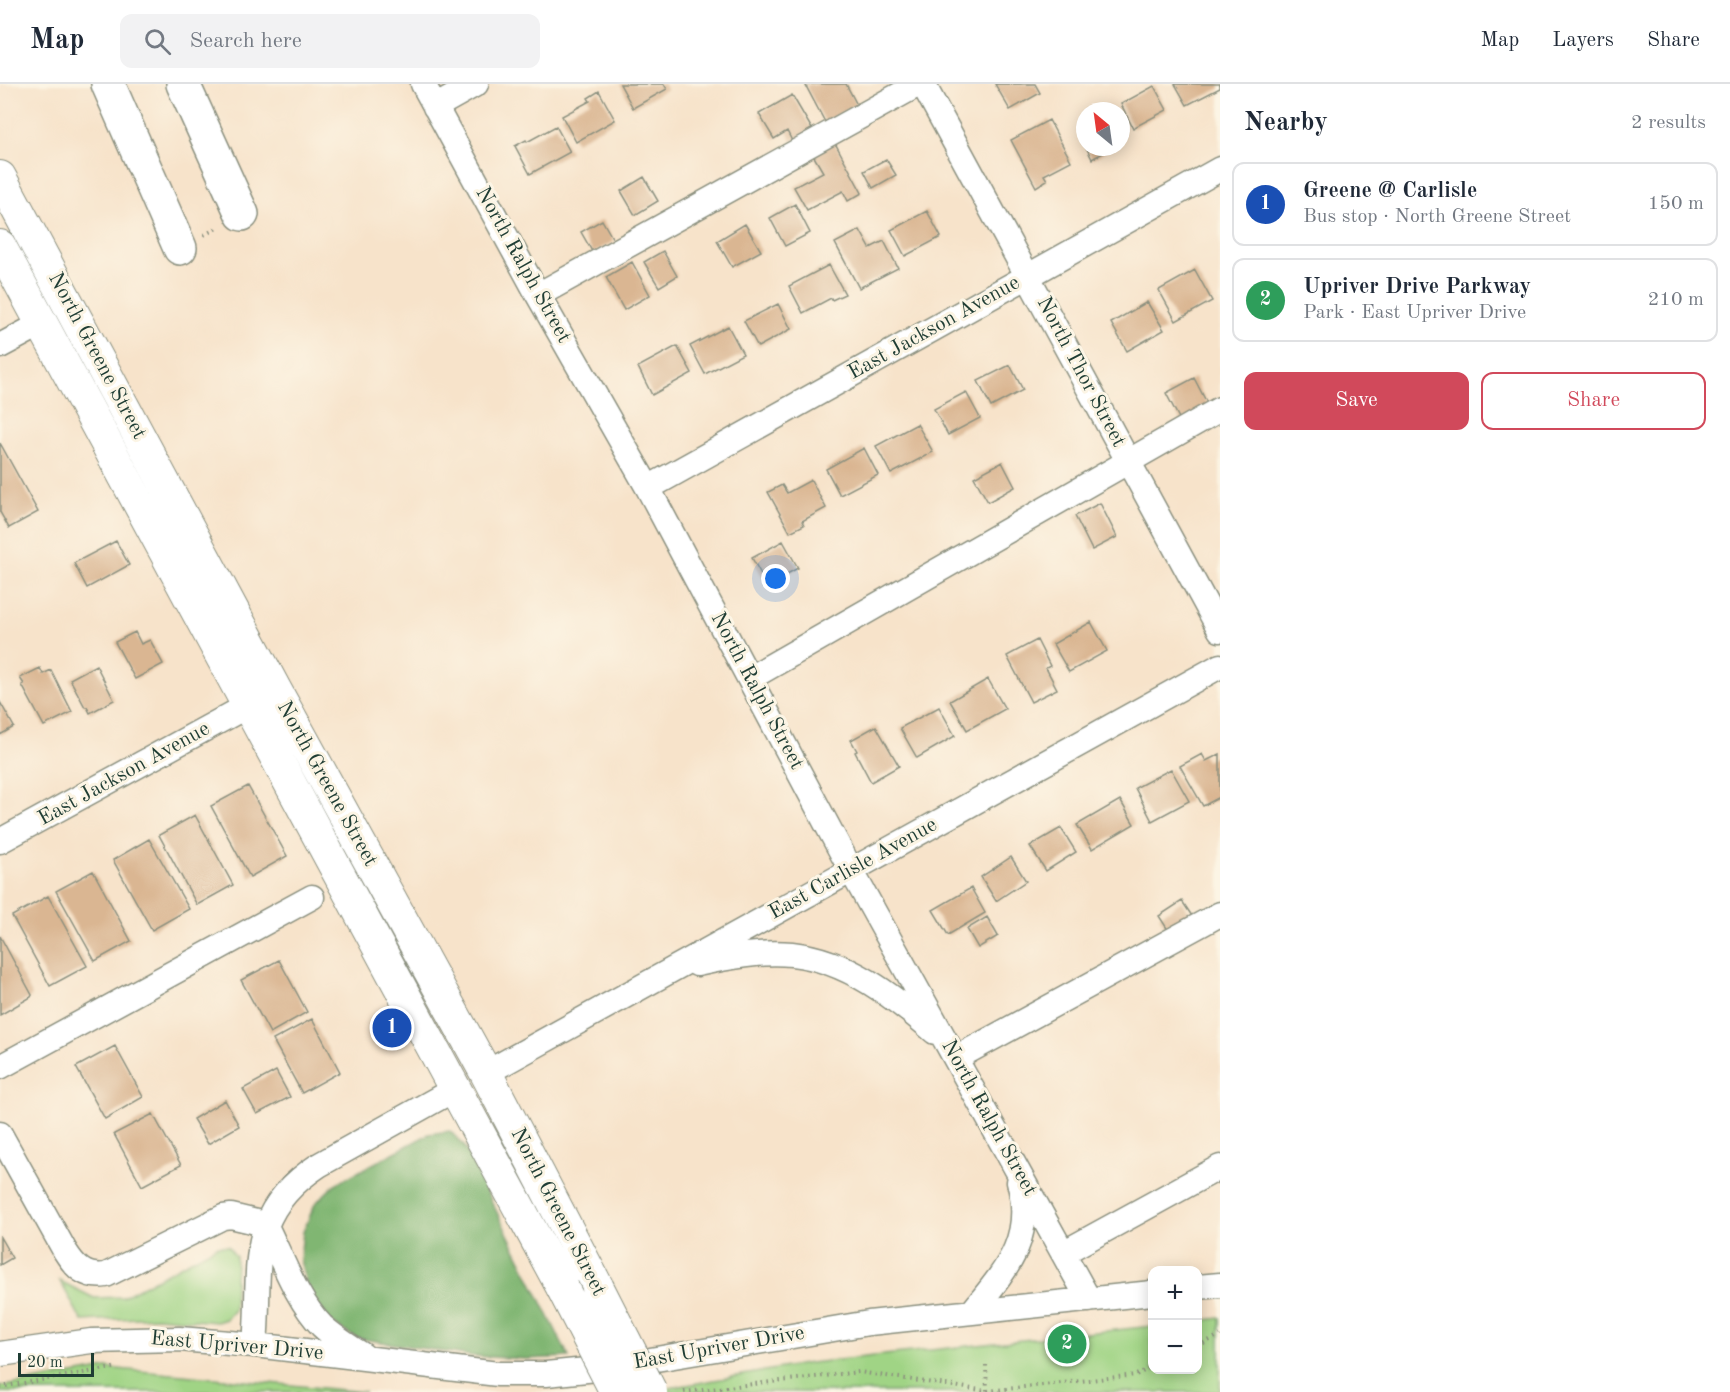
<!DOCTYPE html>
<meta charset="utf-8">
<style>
body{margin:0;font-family:"Old Standard TT",serif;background:#f2f2f3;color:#1f2937}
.controls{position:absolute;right:18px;bottom:18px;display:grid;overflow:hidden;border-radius:12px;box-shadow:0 3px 15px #0003}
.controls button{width:54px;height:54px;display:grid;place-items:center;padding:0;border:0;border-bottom:2px solid #e0e1e3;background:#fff;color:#1f2937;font:30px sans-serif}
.compass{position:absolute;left:1076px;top:18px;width:54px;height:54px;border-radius:50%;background:#fff;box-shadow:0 3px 15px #0003;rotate:331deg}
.scale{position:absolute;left:18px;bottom:15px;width:76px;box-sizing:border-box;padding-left:6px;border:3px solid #1f3d34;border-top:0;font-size:16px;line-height:21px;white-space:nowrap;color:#1f3d34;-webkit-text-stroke:4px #fcf5e5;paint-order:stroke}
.you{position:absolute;left:776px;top:495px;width:21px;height:21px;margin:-15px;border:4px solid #fff;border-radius:50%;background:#1a73e8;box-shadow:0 0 0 9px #1a73e833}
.badge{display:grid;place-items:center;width:39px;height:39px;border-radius:50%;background:#d1495b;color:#fff;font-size:20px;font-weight:700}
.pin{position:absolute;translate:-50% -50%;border:3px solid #fff;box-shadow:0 2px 6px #0006}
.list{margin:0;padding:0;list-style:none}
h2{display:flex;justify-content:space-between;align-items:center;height:78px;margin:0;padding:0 24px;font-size:26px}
h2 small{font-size:20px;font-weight:400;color:#747a83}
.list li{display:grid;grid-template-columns:39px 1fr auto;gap:18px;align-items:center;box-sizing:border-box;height:84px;margin:0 12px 12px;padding:0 12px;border:2px solid #e0e1e3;border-radius:12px}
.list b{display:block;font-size:22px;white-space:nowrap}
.list p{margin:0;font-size:20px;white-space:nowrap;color:#747a83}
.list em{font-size:20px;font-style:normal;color:#747a83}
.actions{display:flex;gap:12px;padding:18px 24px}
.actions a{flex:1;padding:14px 0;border:2px solid #d1495b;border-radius:12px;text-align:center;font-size:21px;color:#d1495b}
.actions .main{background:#d1495b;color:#fff}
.icon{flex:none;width:33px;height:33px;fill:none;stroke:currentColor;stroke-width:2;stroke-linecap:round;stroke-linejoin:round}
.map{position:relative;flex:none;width:1220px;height:1308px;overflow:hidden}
header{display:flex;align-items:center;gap:36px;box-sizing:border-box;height:84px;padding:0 30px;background:#fff;border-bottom:2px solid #e0e1e3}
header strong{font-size:28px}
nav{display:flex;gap:33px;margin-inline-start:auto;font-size:21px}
.search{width:420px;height:54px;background:#f2f2f3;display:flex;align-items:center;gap:15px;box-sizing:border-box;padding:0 21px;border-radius:12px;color:#747a83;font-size:22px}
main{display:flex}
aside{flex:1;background:#fff}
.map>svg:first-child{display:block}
</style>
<header>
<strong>Map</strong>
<div class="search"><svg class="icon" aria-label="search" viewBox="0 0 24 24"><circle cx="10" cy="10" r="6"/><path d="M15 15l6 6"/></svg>Search here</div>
<nav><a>Map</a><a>Layers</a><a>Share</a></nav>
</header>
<main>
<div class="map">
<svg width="1220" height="1308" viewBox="0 0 1220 1308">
<rect width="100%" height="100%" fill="#fcf5e5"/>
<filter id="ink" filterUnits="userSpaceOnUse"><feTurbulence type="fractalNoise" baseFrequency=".0167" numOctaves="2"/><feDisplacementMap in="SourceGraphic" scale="12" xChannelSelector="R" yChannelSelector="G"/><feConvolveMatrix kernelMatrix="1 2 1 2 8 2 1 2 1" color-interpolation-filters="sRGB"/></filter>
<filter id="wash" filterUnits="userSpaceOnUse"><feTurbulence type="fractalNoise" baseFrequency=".008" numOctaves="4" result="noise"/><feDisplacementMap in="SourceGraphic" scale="24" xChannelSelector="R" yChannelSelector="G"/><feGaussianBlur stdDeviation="1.35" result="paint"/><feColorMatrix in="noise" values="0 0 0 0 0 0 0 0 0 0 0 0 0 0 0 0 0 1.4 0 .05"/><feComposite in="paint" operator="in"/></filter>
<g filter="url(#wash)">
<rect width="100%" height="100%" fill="#f7e3ca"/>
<path fill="#a0d485" stroke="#60885c" stroke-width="1.5" d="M217,1162H228L236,1173L234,1226L226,1235L217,1238L157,1233L82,1237L60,1197L94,1214L123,1213Z
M1220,1234V1308H647L810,1279L1152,1242V1286H1198V1237Z
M107,1284L365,1308H0V1303Z"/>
<path fill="#80b672" stroke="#507a53" stroke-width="1.5" d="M450,1047L464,1062L569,1273L526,1275L472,1272L356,1254L330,1238L308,1207L300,1176L303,1148L315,1120L335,1100L429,1050Z"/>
<g id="blocks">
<path fill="#dab692" d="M620,0H664L667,5L633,24Z
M810,0H846L857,21L825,38L806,2Z
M995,0H1035L1040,9L1010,26Z
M1175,0H1220V4L1187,21Z
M1154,2L1167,26L1133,44L1121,20Z
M599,7L615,36L576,58L562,32L590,17L588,14Z
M792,11L812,45L792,57L787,47L774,55L759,30Z
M1049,36L1071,77L1044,91L1047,96L1036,103L1011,56Z
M556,42L570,68L530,90L515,62L526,56L527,58Z
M1085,43V60L1078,47Z
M835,59L862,109L848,117L843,107L807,126L794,103L823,88L813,71Z
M1086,63H1114L1092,75Z
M886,75L896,91L873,104L864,87Z
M644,93L658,117L635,131L621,107Z
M795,120L810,149L785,162L770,134Z
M927,127L941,153L905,172L891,146Z
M602,136L614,157L593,169L581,148Z
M745,140L761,167L732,183L717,157Z
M860,146L870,164L884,157L898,184L859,204L835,159Z
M663,167L677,192L659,203L644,178Z
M632,178L650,211L624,226L606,193Z
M829,181L845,210L832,216L831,214L803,229L789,202Z
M1195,186L1212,217L1176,237L1159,206Z
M1147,218L1164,246L1127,267L1111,239Z
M778,220L791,245L758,263L744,237Z
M728,242L743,270L705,290L690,262Z
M677,262L692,289L652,311L638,283Z
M1010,281L1023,306L991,323L978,297Z
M1194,294L1209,323L1181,338L1166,309Z
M966,308L980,334L948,351L934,325Z
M917,340L933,368L891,390L876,362Z
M0,359L38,428L9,444L0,428Z
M864,364L878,391L840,411L826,385Z
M1002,378L1015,403L988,418L974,393Z
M811,396L826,424L802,437L804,441L790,448L768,408L782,401L787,409Z
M1100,419L1117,453L1092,466L1075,432Z
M116,457L129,481L87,504L74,479Z
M783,457L798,484L767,501L752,474Z
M1091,538L1107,567L1069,588L1053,560Z
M135,548L141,560L150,556L163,580L135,595L115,558Z
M1037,556L1050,582L1046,584L1057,605L1031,618L1007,572Z
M96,581L114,616L90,629L87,623H85L70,595Z
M40,584L43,590L51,586L72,628L44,642L22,601L24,600L20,594Z
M988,595L1005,625L967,646L950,617Z
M0,618L14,643L0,651Z
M939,623L955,652L917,674L900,644Z
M876,642L899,682L871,698L855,668L857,667L851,656Z
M1202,670L1206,677L1220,670V713L1203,722L1180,682Z
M1171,685L1189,717L1152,737L1135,704Z
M248,702L287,772L250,793L211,722Z
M1120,716L1134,740L1092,765L1077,741Z
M195,731L233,801L197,821L159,751Z
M1061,744L1076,768L1046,787L1030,762Z
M149,755L189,825L152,846L113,776Z
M1011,773L1026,797L996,817L981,793Z
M93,787L131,857L95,877L56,807Z
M971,804L985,829L948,851L933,826Z
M48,812L87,882L50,902L12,832Z
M1182,817L1194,835L1170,849L1159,832Z
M987,833L998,852L978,864L967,845Z
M0,852L32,911L31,913L0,931Z
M279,876L307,928L270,949L241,896Z
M312,935L340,988L302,1009L273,956Z
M115,962L143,1013L105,1035L76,983Z
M276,987L290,1013L257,1030L243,1005Z
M225,1016L239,1042L208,1060L193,1035Z
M153,1030L181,1081L142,1102L114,1050Z
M0,1153L12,1174L0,1181Z"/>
</g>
</g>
<g filter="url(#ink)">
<use href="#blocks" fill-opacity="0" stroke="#8b907f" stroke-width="1.5"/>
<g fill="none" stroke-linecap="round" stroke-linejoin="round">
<defs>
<path id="minor" d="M423,0L538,211L648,404L851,786L1089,1216
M923,0L1220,546
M435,23L476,0
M538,211L919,0
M0,262L43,239
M648,404L1220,85
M750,594L1220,325
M0,757L247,622
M697,880C728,873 760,867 792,870C848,876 894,913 935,948
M956,974L1220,830
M0,983L312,813
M486,989L1220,582
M0,1050L65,1167C75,1183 85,1194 106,1191L223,1133L231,1132L265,1140
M265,1140C281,1172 297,1217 322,1242C335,1254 350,1263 364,1272
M1063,1169L1220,1083
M1198,1203L1220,1201
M972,1228C1005,1187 1035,1155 1019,1098
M255,1261C262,1182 243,1131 319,1081L455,1005
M0,1270L91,1257L179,1255L255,1261L498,1290H546L597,1285L869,1239L1152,1209"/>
<path id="major" d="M0,93L276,607L486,989L598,1204
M0,162L563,1205"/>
<path id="highway" d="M108,0L180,164
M183,0L242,130"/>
</defs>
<use href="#minor" stroke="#8b907f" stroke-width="27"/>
<use href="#major" stroke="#8b907f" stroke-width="34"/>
<use href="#highway" stroke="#8b907f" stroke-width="36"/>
<path stroke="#8b907f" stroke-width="4" stroke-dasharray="1.5 4.5" stroke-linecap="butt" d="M204,151L219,143
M1198,1262L1220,1251
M986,1281L987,1307
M0,1303L118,1283
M684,1308L859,1288L987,1307L1136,1291L1152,1283"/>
<use href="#minor" stroke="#fff" stroke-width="24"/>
<use href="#major" stroke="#fff" stroke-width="32"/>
<use href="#highway" stroke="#fff" stroke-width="33"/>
<defs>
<path id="major-bridge" d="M598,1204L651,1308
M563,1205L616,1308"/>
</defs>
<use href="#major-bridge" stroke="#8b907f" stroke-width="34" stroke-linecap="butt"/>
<use href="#major-bridge" stroke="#fff" stroke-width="32"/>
</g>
</g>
<g text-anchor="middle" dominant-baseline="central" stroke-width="6" stroke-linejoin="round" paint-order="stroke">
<g font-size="21" fill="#1f3d34" stroke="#fcf5e5">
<text transform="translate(523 181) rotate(61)">North Ralph Street</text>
<text transform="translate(934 244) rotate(-29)">East Jackson Avenue</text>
<text transform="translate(97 272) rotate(62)">North Greene Street</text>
<text transform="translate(1081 288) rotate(62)">North Thor Street</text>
<text transform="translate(757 607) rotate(62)">North Ralph Street</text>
<text transform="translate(124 690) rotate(-29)">East Jackson Avenue</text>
<text transform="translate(327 700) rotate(61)">North Greene Street</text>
<text transform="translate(853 785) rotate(-29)">East Carlisle Avenue</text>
<text transform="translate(989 1034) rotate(61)">North Ralph Street</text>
<text transform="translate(558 1128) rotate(63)">North Greene Street</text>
<text transform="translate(237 1262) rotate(5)">East Upriver Drive</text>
<text transform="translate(719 1264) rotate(-10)">East Upriver Drive</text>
</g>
</g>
</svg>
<div class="controls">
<button>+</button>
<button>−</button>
</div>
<svg class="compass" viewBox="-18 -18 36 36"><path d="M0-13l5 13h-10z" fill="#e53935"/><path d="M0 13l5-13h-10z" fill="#747a83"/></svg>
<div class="scale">20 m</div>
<div class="you"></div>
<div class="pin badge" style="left:392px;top:944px;background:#1a4fb4">1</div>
<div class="pin badge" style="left:1067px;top:1260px;background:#2e9e5b">2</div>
</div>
<aside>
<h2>Nearby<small>2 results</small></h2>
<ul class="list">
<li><span class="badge" style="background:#1a4fb4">1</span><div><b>Greene @ Carlisle</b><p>Bus stop · North Greene Street</p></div><em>150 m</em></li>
<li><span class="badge" style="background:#2e9e5b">2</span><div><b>Upriver Drive Parkway</b><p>Park · East Upriver Drive</p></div><em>210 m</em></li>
</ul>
<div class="actions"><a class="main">Save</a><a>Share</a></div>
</aside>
</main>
